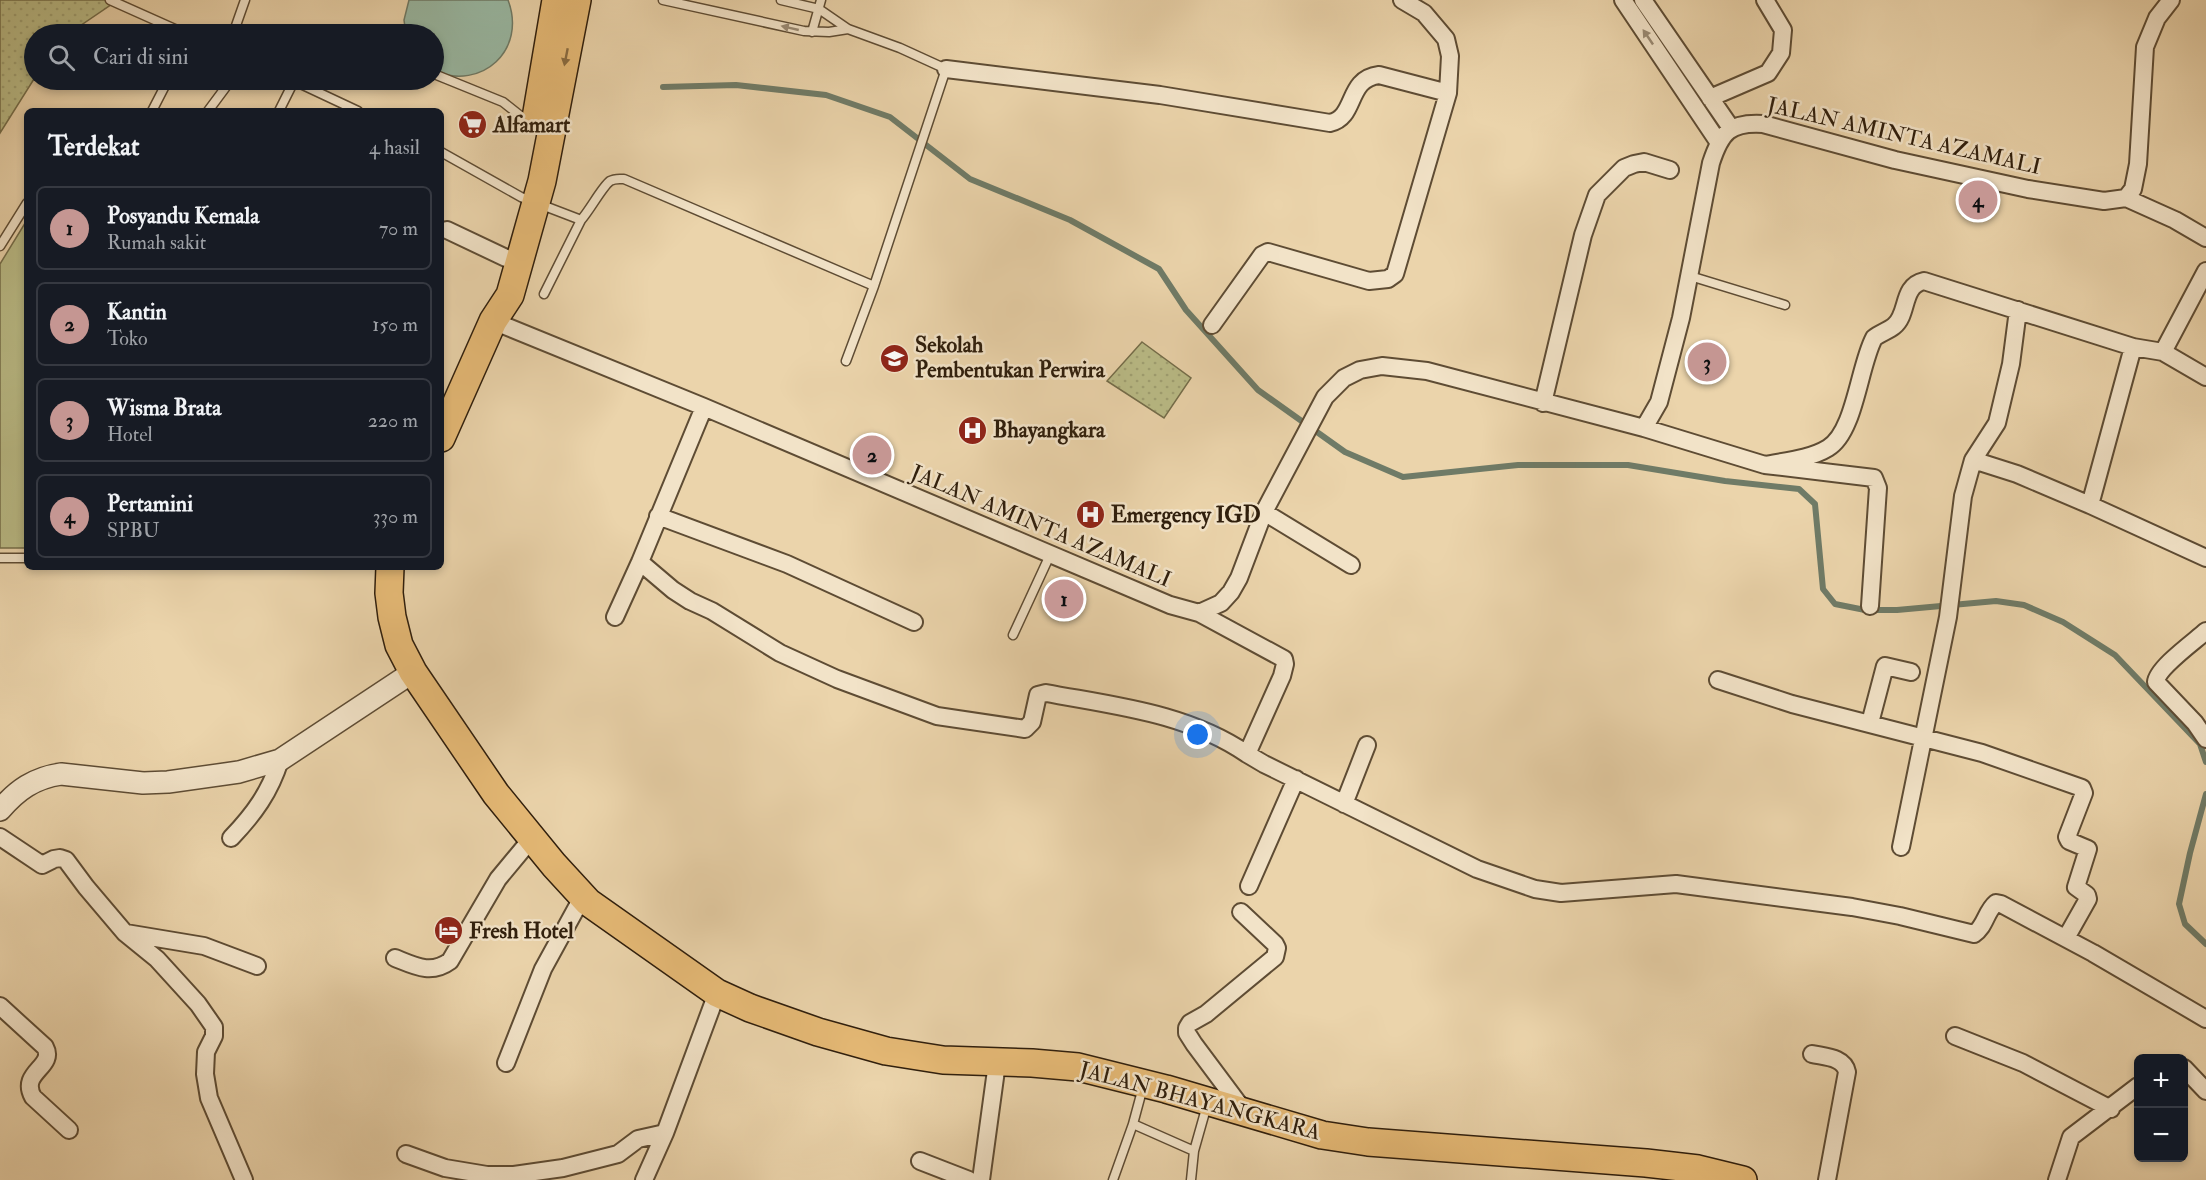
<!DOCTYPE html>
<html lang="id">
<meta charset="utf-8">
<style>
body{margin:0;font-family:"IM FELL Double Pica",serif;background:#242831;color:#f1f3f6}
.controls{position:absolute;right:18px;bottom:18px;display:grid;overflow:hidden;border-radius:9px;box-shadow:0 3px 9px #0003}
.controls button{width:54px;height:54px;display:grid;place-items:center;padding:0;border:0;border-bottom:2px solid #363941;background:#171b24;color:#f1f3f6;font:30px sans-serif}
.you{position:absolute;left:1198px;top:735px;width:21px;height:21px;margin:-15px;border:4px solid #fff;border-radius:50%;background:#1a73e8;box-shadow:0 0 0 9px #1a73e833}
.badge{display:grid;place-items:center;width:39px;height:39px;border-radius:50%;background:#c59692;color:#111;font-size:20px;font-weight:700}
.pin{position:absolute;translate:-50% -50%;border:3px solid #fff;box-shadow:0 2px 6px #0006}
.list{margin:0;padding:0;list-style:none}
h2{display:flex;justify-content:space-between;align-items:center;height:78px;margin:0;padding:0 24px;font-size:26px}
h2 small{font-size:20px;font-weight:400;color:#9ea1a6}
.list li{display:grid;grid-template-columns:39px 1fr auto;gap:18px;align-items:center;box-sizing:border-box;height:84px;margin:0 12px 12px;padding:0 12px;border:2px solid #363941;border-radius:9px}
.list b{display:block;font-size:22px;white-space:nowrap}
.list p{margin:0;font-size:20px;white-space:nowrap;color:#9ea1a6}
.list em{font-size:20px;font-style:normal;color:#9ea1a6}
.icon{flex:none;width:33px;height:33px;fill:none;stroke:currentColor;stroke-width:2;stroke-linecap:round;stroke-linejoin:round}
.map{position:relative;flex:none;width:2206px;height:1180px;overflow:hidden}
.search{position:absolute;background:#171b24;box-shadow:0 3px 9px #0003;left:24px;top:24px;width:420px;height:66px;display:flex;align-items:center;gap:15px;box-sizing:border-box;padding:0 21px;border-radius:33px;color:#9ea1a6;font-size:22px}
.panel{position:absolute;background:#171b24;box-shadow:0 3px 9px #0003;left:24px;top:108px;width:420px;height:462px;border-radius:9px}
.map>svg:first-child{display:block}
</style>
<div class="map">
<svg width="2206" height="1180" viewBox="0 0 2206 1180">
<defs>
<pattern id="grass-dots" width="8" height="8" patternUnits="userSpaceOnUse" patternTransform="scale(1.5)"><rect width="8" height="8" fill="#babc87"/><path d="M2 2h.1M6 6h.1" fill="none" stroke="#a0a173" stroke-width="1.8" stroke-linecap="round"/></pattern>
</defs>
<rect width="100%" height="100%" fill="#ebd4ab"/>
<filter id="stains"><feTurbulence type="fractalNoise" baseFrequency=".00333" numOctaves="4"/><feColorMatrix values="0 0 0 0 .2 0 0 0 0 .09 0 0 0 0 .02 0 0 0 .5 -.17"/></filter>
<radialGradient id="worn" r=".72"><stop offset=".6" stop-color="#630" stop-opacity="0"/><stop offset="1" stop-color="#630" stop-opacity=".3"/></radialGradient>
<path fill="url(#grass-dots)" stroke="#746d4a" stroke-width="1.5" d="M0,0H118L68,34H34V79L0,133Z
M1142,342L1191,378L1164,418L1107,381Z"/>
<path fill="#babc87" stroke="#746d4a" stroke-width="1.5" d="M27,220V548H0V264Z"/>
<path fill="#99b9a4" stroke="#6f7b67" stroke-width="1.5" d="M409,0H508C527,50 482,91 434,71V34H406L404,20Z"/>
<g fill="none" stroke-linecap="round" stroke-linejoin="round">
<path stroke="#6f7b67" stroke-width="6" d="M663,87L736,85L826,95L890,117L970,179L1070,220L1159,269L1186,310L1258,390L1345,452L1403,477L1518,465H1628L1725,481L1799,489L1815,504L1823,589L1835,604L1865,610H1897L1996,601L2024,605L2063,622L2115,655L2200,744L2206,762
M2206,794L2190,853L2179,904L2185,924L2206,944"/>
<defs>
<path id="service" d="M110,0L186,34
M663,0L804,31L829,32L848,29
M781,0L819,9L848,29L900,48L946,69L874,286
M812,32L821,0
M233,34L245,0
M434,74L503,102L532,125
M292,80L358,111
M152,111L168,80
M208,111L231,80
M279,111L294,81
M441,152L521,197L581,220C590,210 602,187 610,181C615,178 620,179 624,179L874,286L846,361
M0,246L27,203
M1690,276L1785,305
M544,294L581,220
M0,558H27
M1013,635L1050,555
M1133,1124L1143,1087
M1113,1180L1133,1124L1194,1151
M1191,1180L1194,1151L1207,1105"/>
<path id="minor" d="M1623,0L1719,143
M1643,0L1731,128
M946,69L1160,95L1330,123C1357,117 1346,79 1379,75L1448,93
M1710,98L1768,73L1781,53L1783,30L1765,0
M2126,198L2175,220L2206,238
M447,230L506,258
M493,321L704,407L1170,605L1199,613L1221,603L1231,592L1239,578L1264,512L1325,397L1344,378L1360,370L1382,366L1427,371L1644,428L1659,402L1681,318L1711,163C1721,132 1730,122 1763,124L1895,160L2028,189L2104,201L2126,198L2133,189L2138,164L2145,47L2157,18L2171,0
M1212,325L1262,255L1268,252L1369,281L1388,279L1395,274L1448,93L1450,56L1446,39L1424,13L1402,0
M2133,347L2090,505L2206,558
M2163,352L2206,271
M1543,403L1583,235L1597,195L1624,168L1634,164L1644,162L1670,170
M1644,428L1765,465L1874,478L1878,488L1870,606
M1973,460L1997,423L2011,364L2018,310
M1765,465C1785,461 1810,459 1828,448C1855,432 1859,366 1874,338C1880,333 1888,331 1894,326C1909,314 1901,286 1924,281L2133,347L2163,352L2206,377
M1264,512L1351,565
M658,516L787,564L914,622
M640,562L673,590L690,601L712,611L780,653L837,679L937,716L1025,729L1032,722L1038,695L1046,693C1115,706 1187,713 1247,754
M1199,613L1284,659L1285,664L1282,676L1247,754L1264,764L1477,869L1535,889L1561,893L1676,884L1852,907L1900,916L1974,934C1985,927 1986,911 1996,903L2001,904L2093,953L2206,1019
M615,617L640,562L704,407
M2206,631C2195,641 2157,668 2156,682L2195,723L2206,739
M1718,680L1792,704L1982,753L2082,788L2084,793L2067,837L2069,841L2088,849L2076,887L2087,895L2088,899L2066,938
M1870,723L1885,666L1911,672
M1344,804L1367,745
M0,837L42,865L54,859L60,858L66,860L86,887L125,933L157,959L198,1004L214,1027V1036L206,1052L205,1074L209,1098L244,1180
M231,838C254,814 270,792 280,760
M1901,847L1948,617L1963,496L1973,460L2017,474L2090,505
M1249,886L1296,779
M1241,912L1275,944L1277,948L1275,957L1206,1014L1190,1023L1187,1028V1033L1194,1044L1244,1111
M126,933L204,946L257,966
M395,958C415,966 431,975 450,961L498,879L532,838
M0,1006L45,1047C56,1067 19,1072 33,1097L69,1130
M1955,1036L2023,1063L2111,1109
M1812,1054C1825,1057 1844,1057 1847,1072L1827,1180
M506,1063L543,969L583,896
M2184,1068L2206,1091
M406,1154L445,1168L487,1175H514L563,1168L618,1154L638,1139L665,1133
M920,1161L969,1180
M644,1180L665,1133L717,993
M981,1180L997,1063
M2057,1180L2071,1137L2138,1086"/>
<path id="tertiary" d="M0,810C17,790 34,778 61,774L143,783L168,782L239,772L280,760L413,672"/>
<path id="trunk" d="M536,118L556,0
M441,438L493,321L510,295L542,181L577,0
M390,567L389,593L392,617L399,645L413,672L496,794L554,865L588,902L717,993L750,1008L818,1032L886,1051L943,1060L1032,1063L1078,1067L1166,1089L1322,1135L1368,1142L1646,1163L1698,1169L1743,1180"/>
</defs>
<use href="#service" stroke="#5e4c34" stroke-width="11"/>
<use href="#minor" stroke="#5e4c34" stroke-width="20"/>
<use href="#tertiary" stroke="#5e4c34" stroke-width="24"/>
<use href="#trunk" stroke="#2f1e0c" stroke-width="30"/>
<use href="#service" stroke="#f2e3c8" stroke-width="8"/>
<use href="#minor" stroke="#f2e3c8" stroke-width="16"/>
<use href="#tertiary" stroke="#f2e3c8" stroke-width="21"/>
<use href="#trunk" stroke="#e6ba76" stroke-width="27"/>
</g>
<defs><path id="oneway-solid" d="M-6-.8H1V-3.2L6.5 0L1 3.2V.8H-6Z" transform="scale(1.5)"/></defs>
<g fill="#9a8a73">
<use href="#oneway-solid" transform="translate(790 28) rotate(-167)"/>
<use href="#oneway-solid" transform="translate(1648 37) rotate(-124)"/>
</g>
<use fill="#8a6c41" href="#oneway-solid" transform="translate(566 57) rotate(101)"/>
<defs>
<symbol id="supermarket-disc" viewBox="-11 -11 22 22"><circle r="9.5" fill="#8f2418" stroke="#f2e3c8"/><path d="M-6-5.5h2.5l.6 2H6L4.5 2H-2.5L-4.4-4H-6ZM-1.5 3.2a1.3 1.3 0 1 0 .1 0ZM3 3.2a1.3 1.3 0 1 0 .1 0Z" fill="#fff"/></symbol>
<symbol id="university-disc" viewBox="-11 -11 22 22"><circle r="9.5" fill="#8f2418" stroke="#f2e3c8"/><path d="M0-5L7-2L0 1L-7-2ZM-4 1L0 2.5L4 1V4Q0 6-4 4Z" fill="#fff"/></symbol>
<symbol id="hospital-disc" viewBox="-11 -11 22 22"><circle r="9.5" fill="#8f2418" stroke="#f2e3c8"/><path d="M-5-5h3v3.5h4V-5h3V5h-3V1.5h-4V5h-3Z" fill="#fff"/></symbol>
<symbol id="hotel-disc" viewBox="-11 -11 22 22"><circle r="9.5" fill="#8f2418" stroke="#f2e3c8"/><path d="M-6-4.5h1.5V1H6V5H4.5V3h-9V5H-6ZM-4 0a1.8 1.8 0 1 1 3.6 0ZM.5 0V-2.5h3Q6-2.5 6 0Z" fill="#fff"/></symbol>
</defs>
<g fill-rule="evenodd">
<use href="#supermarket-disc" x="456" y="108" width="33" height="33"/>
<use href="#university-disc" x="878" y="342" width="33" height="33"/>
<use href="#hospital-disc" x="956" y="414" width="33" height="33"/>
<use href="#hospital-disc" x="1074" y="498" width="33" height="33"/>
<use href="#hotel-disc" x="432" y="914" width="33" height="33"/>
</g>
<g text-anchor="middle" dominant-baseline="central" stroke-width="5" stroke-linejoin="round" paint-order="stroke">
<g font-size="22" font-weight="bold" fill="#2f1e0c" stroke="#f2e3c8" text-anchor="start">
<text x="493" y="125">Alfamart</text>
<text x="915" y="345">Sekolah<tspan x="915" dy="25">Pembentukan Perwira</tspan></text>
<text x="993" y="430">Bhayangkara</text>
<text x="1111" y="515">Emergency IGD</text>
<text x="469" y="931">Fresh Hotel</text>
</g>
<g font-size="22" fill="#2f1e0c" stroke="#f2e3c8">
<text transform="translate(1904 136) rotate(13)">JALAN AMINTA AZAMALI</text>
<text transform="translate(1041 526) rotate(23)">JALAN AMINTA AZAMALI</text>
<text transform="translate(1200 1101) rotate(15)">JALAN BHAYANGKARA</text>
</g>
</g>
<rect width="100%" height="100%" filter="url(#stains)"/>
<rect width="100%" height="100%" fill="url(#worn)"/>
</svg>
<div class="controls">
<button>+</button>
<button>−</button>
</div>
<div class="you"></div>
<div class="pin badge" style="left:1064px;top:599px">1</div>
<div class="pin badge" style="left:872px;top:455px">2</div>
<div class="pin badge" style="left:1707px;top:362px">3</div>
<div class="pin badge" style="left:1978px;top:200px">4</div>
<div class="search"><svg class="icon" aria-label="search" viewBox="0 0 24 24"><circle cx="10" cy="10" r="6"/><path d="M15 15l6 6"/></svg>Cari di sini</div>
<section class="panel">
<h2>Terdekat<small>4 hasil</small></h2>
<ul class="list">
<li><span class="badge">1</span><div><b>Posyandu Kemala</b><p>Rumah sakit</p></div><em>70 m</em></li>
<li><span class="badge">2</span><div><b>Kantin</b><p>Toko</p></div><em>150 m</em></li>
<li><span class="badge">3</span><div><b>Wisma Brata</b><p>Hotel</p></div><em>220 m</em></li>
<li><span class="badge">4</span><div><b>Pertamini</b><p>SPBU</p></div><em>330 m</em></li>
</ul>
</section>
</div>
